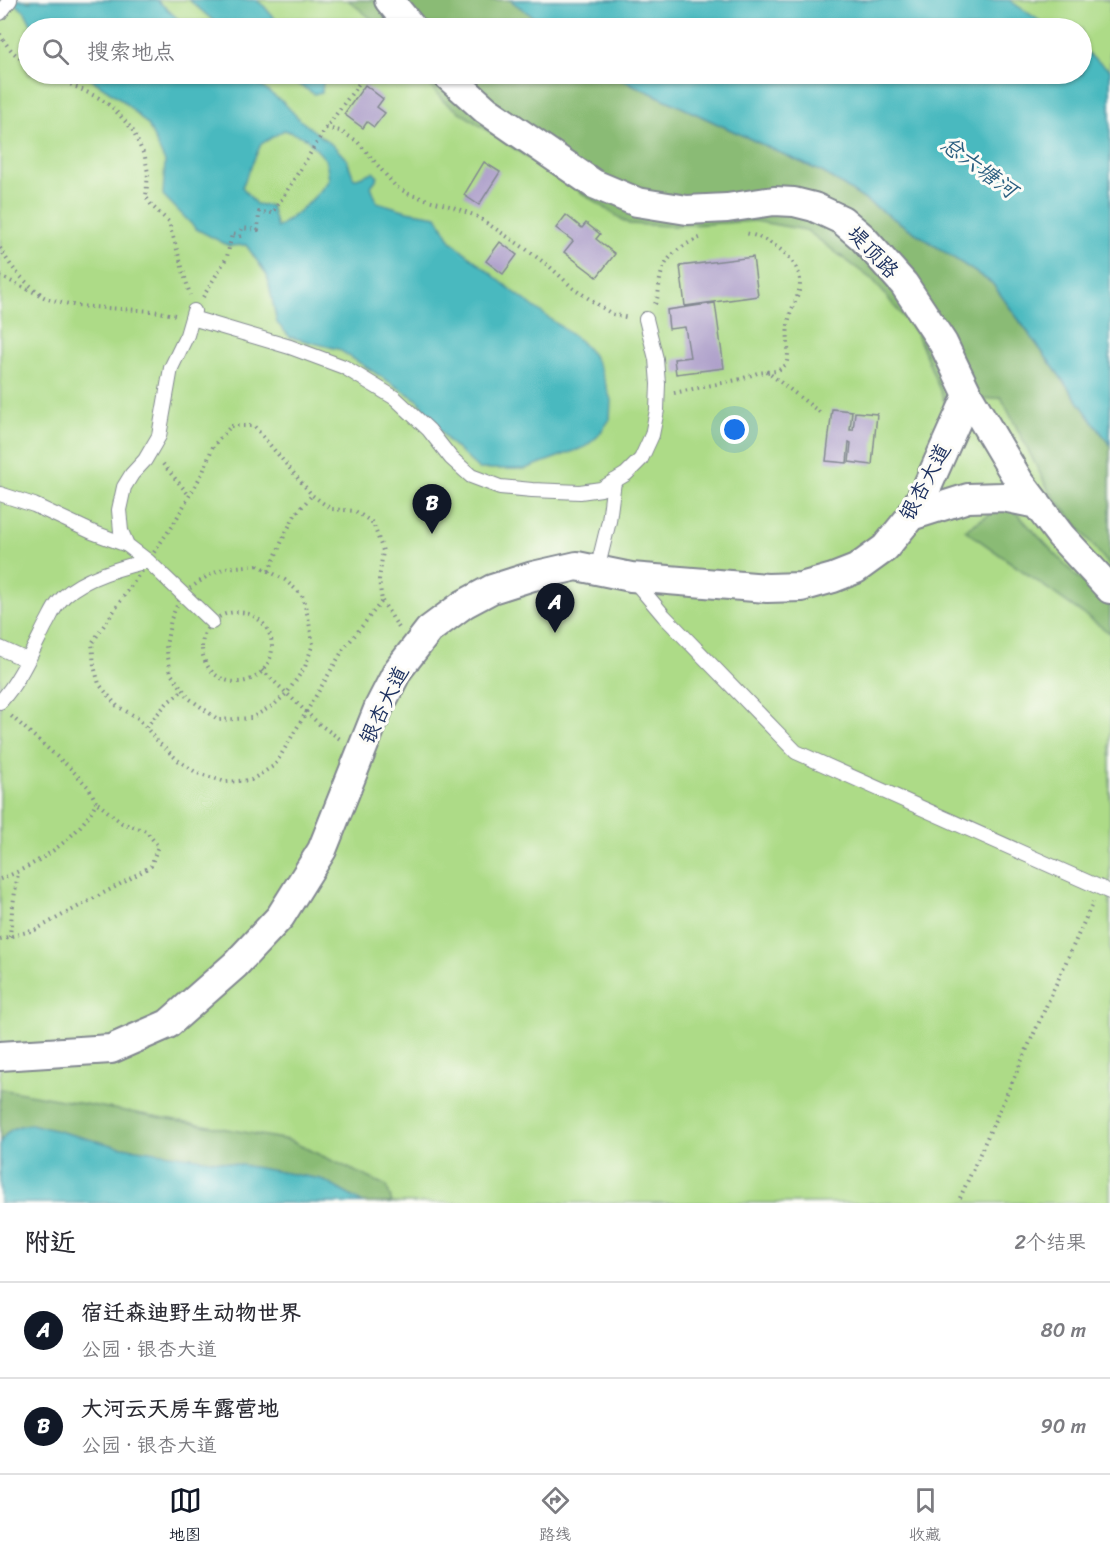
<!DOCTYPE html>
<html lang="zh">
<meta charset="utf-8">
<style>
body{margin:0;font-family:Sriracha,"LXGW WenKai TC",sans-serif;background:#f2f2f3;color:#2b2b33}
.you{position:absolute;left:735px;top:430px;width:21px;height:21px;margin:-15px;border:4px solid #fff;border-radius:50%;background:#1a73e8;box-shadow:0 0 0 9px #1a73e833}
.badge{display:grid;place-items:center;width:39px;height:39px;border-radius:50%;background:#111827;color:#fff;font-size:20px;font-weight:700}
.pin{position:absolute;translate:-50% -50px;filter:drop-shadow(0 2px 3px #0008)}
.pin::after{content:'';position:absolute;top:32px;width:21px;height:18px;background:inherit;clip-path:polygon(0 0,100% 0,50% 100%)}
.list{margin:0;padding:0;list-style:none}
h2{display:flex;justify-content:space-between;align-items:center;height:78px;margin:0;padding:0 24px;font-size:26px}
h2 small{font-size:20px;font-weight:400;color:#7c7c81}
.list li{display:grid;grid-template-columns:39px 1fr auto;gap:18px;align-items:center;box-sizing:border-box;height:96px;padding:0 24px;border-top:2px solid #e1e1e2}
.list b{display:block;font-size:22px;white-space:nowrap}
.list p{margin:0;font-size:20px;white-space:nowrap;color:#7c7c81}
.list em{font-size:20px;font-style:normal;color:#7c7c81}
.icon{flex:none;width:33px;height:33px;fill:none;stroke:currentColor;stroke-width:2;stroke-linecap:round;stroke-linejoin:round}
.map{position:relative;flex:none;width:1110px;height:1203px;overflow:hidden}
.search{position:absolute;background:#fff;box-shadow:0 2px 4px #0004;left:18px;right:18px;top:18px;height:66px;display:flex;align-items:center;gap:15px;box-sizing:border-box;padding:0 21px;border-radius:33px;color:#7c7c81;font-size:22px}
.sheet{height:270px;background:#fff}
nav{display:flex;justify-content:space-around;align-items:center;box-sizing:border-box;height:84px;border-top:2px solid #e1e1e2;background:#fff;font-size:16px;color:#7c7c81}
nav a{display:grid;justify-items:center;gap:3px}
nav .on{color:#111827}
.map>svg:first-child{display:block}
</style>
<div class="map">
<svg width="1110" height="1203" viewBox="0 0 1110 1203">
<rect width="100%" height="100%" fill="#fdfcf7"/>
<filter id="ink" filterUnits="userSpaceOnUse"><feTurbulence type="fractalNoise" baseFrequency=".0167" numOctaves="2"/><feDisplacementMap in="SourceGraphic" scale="12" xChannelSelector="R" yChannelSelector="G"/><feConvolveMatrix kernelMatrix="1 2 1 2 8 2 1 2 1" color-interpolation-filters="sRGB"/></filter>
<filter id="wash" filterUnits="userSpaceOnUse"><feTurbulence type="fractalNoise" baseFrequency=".008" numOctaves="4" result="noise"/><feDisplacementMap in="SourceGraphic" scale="24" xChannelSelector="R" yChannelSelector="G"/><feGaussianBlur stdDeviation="1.35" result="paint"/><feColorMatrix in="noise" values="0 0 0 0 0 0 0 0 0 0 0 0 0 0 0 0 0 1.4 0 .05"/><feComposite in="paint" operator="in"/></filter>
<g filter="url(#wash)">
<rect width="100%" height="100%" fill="#e9e2c1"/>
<path fill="#addb87" stroke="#648572" stroke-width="1.5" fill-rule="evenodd" d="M0,0H1110V1203H0ZM28,28H1082V74H28Z"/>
<path fill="#8abb74" stroke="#527569" stroke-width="1.5" d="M348,0H510L549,28H383Z
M421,74H610L824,173L992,283L1110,445V566L1049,491L1001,397L946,405L917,334L874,281L806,230L755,221L672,226L629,224L443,101Z
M1007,503L1076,576L1110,601V633L965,530Z
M0,1089L288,1140L387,1186L392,1203H0Z"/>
<path fill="#4ab9bf" stroke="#32748e" stroke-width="1.5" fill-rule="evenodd" d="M11,0H24L30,2L32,0H157L188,28H33L25,12Z
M189,0H256L264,6L282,28H222Z
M510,0H1009L1050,28H549Z
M1082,50L1110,70V445L992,283L824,173L610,74H1082Z
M83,74H244L284,103L300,120L336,148L347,160L354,179L373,172L378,177L371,186L377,202L407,211L437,216L451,241L510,289L580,341L592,354L600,368L611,400L610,419L598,436L585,447L525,469H479L449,442L418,400L338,349L290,337L277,323L267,275L246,245L229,246L196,229L163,195L165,162L148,125L121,99ZM284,130L306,138L326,160L329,180C315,199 297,214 277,228L271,206L256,204L242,187L261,144Z
M281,74H318L323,82L322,92L314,94Z
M31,1124L116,1146L224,1162L321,1179L363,1203H0V1143C7,1129 16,1126 31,1124Z"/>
<g id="blocks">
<path fill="#aea0ca" d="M365,85L383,99L377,107L385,113L374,127L367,122L363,128L344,114Z
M484,162L500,172L479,205L464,195Z
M566,215L582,228L586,223L600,234L596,239L615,254L597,277L564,252L573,241L556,228Z
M500,242L517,255L503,274L486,261Z
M753,257L758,296L685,306L680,266Z
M715,303L724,368L676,374L674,359L690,357L685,327L669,329L667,310Z
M832,409L852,411L850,430H853L855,412L877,414L872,465L849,462L851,443L849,442L847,463L826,461Z"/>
</g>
</g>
<g filter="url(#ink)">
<use href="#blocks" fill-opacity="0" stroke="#828890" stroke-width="1.5"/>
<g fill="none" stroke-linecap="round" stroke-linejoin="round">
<defs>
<path id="service" d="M0,13L10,0
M194,311L187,335L171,368L159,436L145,460L132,474L124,487L119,510L121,531L127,545L148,561L212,622
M192,318L290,347L344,367L395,398L429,430L451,458L471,476L500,487L532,490L580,492L601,489L626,474L641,459L652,435L657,410L658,384L656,359L646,319
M0,494L34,505L92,532L127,545
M597,570L609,521L614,481
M632,578L664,616L796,752L1110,892
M0,648L27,660
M0,702C18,683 33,650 45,626C50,618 53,609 59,602C76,580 122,567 148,561"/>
<path id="minor" d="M389,0L412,28
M446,74L486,110L594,184L637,202L687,210L727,208L774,201L794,202L814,207L842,220L862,237L904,284L943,343L968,395L1019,481L1061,536L1110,589
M911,516L968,498L1003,497L1037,504
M0,1056L111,1049L168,1024L235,965L280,917L322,850L379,707L398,670L429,630L464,604L492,589L533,576L577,566L631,577L767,588L801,587L833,578L856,569L885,548L911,516L927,487L968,395"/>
</defs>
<use href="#service" stroke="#828890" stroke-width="16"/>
<use href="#minor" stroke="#828890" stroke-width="32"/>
<path stroke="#828890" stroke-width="4" stroke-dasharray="1.5 4.5" stroke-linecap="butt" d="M0,34C6,46 17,58 28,63
M49,74L99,98L112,107L132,129L145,157L148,173L146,197L152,206L169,222L190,295
M326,128L340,131L357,141L396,187L411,195L453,207L476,216L523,247L550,267L573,288L612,314L629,318
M0,248C12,269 21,279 41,294
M0,276L48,299L77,306L153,311L175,315
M203,297L227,257L232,234L240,236L242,228L258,230L259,212L273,213L326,128L366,74
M655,304C660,294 658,285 661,275C665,256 685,243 702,237
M766,371L822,414
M674,393L741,379L757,373L777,371L786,365C791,349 785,335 789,319C791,307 800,296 800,283C801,258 767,237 745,233
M231,426H254L312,495L331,509L355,511L373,523L383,551L379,580L382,601L343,650L275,765L251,780L226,782L197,773L179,761L160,744L138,718L117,706L99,684L94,666L92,643L174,523L203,472L213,446Z
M163,464L189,495
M258,565L285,580L302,595L308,617L313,644L305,667L287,693L274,705L251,718L219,720L190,699L171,674L166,646L171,619L182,594L206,577L225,568Z
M269,571L285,534L295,515L312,495
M382,601L399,628
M202 647a35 35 0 1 1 70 0a35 35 0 1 1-70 0Z
M262,670L319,724L340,739
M146,727L168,702L183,690
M0,879C34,867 82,836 96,802L89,788L71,769L10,715
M10,937L12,911L18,873
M0,939L35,930L126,881L151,866L158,846L146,831L122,823L96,802
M960,1198L1093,902"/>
<use href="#service" stroke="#fff" stroke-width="14"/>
<use href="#minor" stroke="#fff" stroke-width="28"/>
</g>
</g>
<g text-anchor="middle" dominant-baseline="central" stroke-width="6" stroke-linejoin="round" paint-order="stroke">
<g font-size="21" fill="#1b2f5e" stroke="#fdfcf7">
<text transform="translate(873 252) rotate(46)">堤顶路</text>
<text transform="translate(925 482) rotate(-62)">银杏大道</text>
<text transform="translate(384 705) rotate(-64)">银杏大道</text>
</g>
<g font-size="22" font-style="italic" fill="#2b5f80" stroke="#fdfcf7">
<text transform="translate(979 167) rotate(36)">总六塘河</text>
</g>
</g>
</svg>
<div class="you"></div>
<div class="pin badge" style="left:555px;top:633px">A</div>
<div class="pin badge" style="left:432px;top:534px">B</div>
<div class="search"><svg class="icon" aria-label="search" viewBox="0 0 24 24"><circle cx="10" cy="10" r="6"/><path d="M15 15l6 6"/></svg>搜索地点</div>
</div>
<section class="sheet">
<h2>附近<small>2个结果</small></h2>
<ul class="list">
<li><span class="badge">A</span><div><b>宿迁森迪野生动物世界</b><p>公园 · 银杏大道</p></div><em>80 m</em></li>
<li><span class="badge">B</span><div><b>大河云天房车露营地</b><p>公园 · 银杏大道</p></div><em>90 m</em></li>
</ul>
</section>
<nav>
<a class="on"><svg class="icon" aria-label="map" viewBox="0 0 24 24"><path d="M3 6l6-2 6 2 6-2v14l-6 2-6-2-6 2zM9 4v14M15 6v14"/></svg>地图</a>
<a><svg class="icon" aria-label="directions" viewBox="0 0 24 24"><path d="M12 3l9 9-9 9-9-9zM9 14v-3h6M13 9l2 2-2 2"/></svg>路线</a>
<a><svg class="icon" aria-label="saved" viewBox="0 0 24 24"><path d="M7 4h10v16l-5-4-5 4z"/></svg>收藏</a>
</nav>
